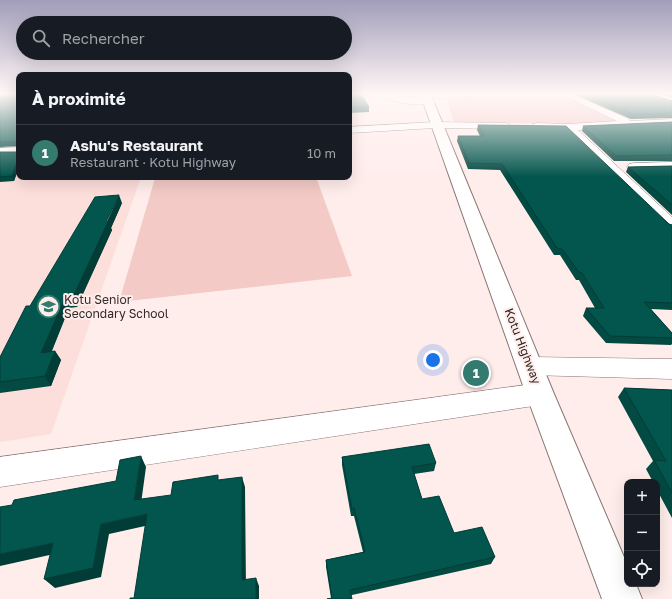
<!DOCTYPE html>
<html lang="fr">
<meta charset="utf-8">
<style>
body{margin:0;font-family:"Golos Text",sans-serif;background:#20242c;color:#f1f3f6}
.controls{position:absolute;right:12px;bottom:12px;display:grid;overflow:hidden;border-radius:8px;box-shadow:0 4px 16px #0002}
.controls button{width:36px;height:36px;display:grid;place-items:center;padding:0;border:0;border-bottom:1px solid #363941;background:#171b24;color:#f1f3f6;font:20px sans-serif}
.you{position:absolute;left:433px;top:360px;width:14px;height:14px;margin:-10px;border:3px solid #fff;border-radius:50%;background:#1a73e8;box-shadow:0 0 0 6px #1a73e833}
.badge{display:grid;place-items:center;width:26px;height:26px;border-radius:50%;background:#347a6f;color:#fff;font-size:13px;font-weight:700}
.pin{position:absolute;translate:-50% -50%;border:2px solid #fff;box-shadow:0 1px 4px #0006}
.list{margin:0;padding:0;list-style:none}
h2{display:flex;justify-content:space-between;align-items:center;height:52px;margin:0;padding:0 16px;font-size:17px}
h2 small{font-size:13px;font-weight:400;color:#9ea1a6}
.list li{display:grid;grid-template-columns:26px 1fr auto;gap:12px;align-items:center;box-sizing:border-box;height:56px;padding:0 16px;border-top:1px solid #363941}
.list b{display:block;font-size:15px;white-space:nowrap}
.list p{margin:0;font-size:13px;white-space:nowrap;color:#9ea1a6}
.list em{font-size:13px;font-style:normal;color:#9ea1a6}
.icon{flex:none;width:22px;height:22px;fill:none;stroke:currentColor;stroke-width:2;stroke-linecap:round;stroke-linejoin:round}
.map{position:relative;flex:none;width:672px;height:599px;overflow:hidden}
.search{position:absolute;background:#171b24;box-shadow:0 4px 16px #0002;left:16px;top:16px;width:336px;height:44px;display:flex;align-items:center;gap:10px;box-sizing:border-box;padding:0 14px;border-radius:22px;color:#9ea1a6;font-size:15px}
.panel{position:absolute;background:#171b24;box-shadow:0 4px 16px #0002;left:16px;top:72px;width:336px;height:108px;border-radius:8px}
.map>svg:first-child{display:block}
</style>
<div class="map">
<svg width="672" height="599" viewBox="0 0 672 599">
<rect width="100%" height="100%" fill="#ffedeb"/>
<path fill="#fcdedb" d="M19,161V177H141L51,434L0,442V162Z"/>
<path fill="#f3cac6" d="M488,93H557L618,122L558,124L454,122L446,97Z
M172,177H316L352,276L119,302L155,178Z"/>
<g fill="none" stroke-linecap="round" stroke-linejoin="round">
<defs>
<path id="street" d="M377,93H388L405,97L429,98L434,101C426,109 385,102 377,93Z
M422,93H481L476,96L441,98L423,96Z
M558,93H570L629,119L630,121L672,119V125L578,130L672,217V231L666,230L565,130L533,128L531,126L533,124L537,123L568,124L617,121Z
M672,94V100L661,101L656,98L661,95Z
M435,122L506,123L512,126L506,129L435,128L349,133V127Z
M19,147V155L0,156V148Z
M672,162V170L634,171L629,170L627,167L629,164L634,163Z
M530,357L672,359V379L530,375L521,373L518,366L521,359Z
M540,383L549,386L553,394L549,402L540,405L0,487V457Z"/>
<path id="secondary" d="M420,93H430L554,394L627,564V584H636L642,599H602L526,394Z"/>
</defs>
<use href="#street" stroke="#887573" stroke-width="1"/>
<use href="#secondary" stroke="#887573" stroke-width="2"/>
<use href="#street" fill="#fff" fill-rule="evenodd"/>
<use href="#secondary" fill="#fff" fill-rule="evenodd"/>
</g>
<path fill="#034a42" d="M0,93H19V167L14,181L0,182V152H18V146L0,147Z
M349,93L369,107V112L349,113Z
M571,93H648L672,101V118L631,119Z
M659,93H672V98Z
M672,122V161H614L582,131L583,126Z
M478,125L669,224L672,225V310L651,309L672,333V344L671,345L606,343L583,316L586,308H595L579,280H576L560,255H554L500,170L468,169L457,141L458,136H480L477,130Z
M672,166V215L626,172L628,167Z
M122,203L111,228L112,230L77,307L69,308L52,351H55L61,360L51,386L0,393V357Z
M624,388L672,390V518L657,490V482H653L646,469L653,461L618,397Z
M342,457L436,463L434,471L414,474L422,499L454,533L495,557L491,564L352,595L331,598L326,567V560L363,552L354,516H351L342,465Z"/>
<path fill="#023c36" d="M19,156V167L14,181L12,176Z
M119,195L122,203L111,228L112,230L77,307L73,297Z
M65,298L69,308L47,362L41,353Z
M55,351L61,360L51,386L45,376Z
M141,456L146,467L140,511L134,500Z
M242,477L245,487L246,589L242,580Z
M147,514L154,524L109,534L101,577L55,588L44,579L101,524Z
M53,543L63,552L0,566V554Z
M256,578L259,586V599H256Z"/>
<path fill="#03564d" stroke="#023c36" d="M0,93H19V156L12,176L0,177V152H18V142H0Z
M349,93H360L369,107L349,108Z
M583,93H648L672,101V113L633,114Z
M672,122V155L616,156L583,126Z
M478,125L566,126L669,224L672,225V303L644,302L672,333V338L610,336L586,308H604L582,273L579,272L562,249L557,248L502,164L469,163L458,136H485Z
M672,166V205L628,167Z
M119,195L106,222H108L73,297L65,298L41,353L55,351L45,376L0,382V357L26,306H30L95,197Z
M624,388L672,390V493L654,460L666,461Z
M429,444L436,463L412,467L422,499L439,496L454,533L482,527L495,557L350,590L352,599H327L332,598L326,560L365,552L354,508L352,509L342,457Z
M141,456L134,500L171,495L173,482L218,475V480L242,477V580L256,578V599H130V598H134L147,514L101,524L93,568L44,579L53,543L0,554V507L12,505L14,500L116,481L120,460Z"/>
<linearGradient id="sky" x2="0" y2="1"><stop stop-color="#a29dba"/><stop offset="0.53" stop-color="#fff7f6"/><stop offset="1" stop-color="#fff7f6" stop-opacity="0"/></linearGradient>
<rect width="672" height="177" fill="url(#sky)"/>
<defs>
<symbol id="school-ring" viewBox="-11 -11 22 22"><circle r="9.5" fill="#ffedeb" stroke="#347a6f" stroke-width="1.5"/><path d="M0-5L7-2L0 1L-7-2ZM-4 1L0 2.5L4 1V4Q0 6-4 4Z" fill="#347a6f"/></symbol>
</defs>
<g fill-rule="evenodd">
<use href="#school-ring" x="36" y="294" width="25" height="25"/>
</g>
<g text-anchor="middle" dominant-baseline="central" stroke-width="4" stroke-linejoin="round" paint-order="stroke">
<g font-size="12" fill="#312928" stroke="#ffedeb" text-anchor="start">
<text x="64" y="299">Kotu Senior<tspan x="64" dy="14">Secondary School</tspan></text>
</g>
<g font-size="12" fill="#312928" stroke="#ffedeb">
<text transform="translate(523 346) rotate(69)">Kotu Highway</text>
</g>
</g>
</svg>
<div class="controls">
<button>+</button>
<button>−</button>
<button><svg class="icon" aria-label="locate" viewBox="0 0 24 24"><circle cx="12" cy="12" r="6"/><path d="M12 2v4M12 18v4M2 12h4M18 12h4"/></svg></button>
</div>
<div class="you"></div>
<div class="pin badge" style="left:476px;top:373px">1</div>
<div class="search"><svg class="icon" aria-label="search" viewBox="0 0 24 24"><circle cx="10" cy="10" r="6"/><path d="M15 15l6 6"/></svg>Rechercher</div>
<section class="panel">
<h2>À proximité<small></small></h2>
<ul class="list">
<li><span class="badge">1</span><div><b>Ashu's Restaurant</b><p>Restaurant · Kotu Highway</p></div><em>10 m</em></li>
</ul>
</section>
</div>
